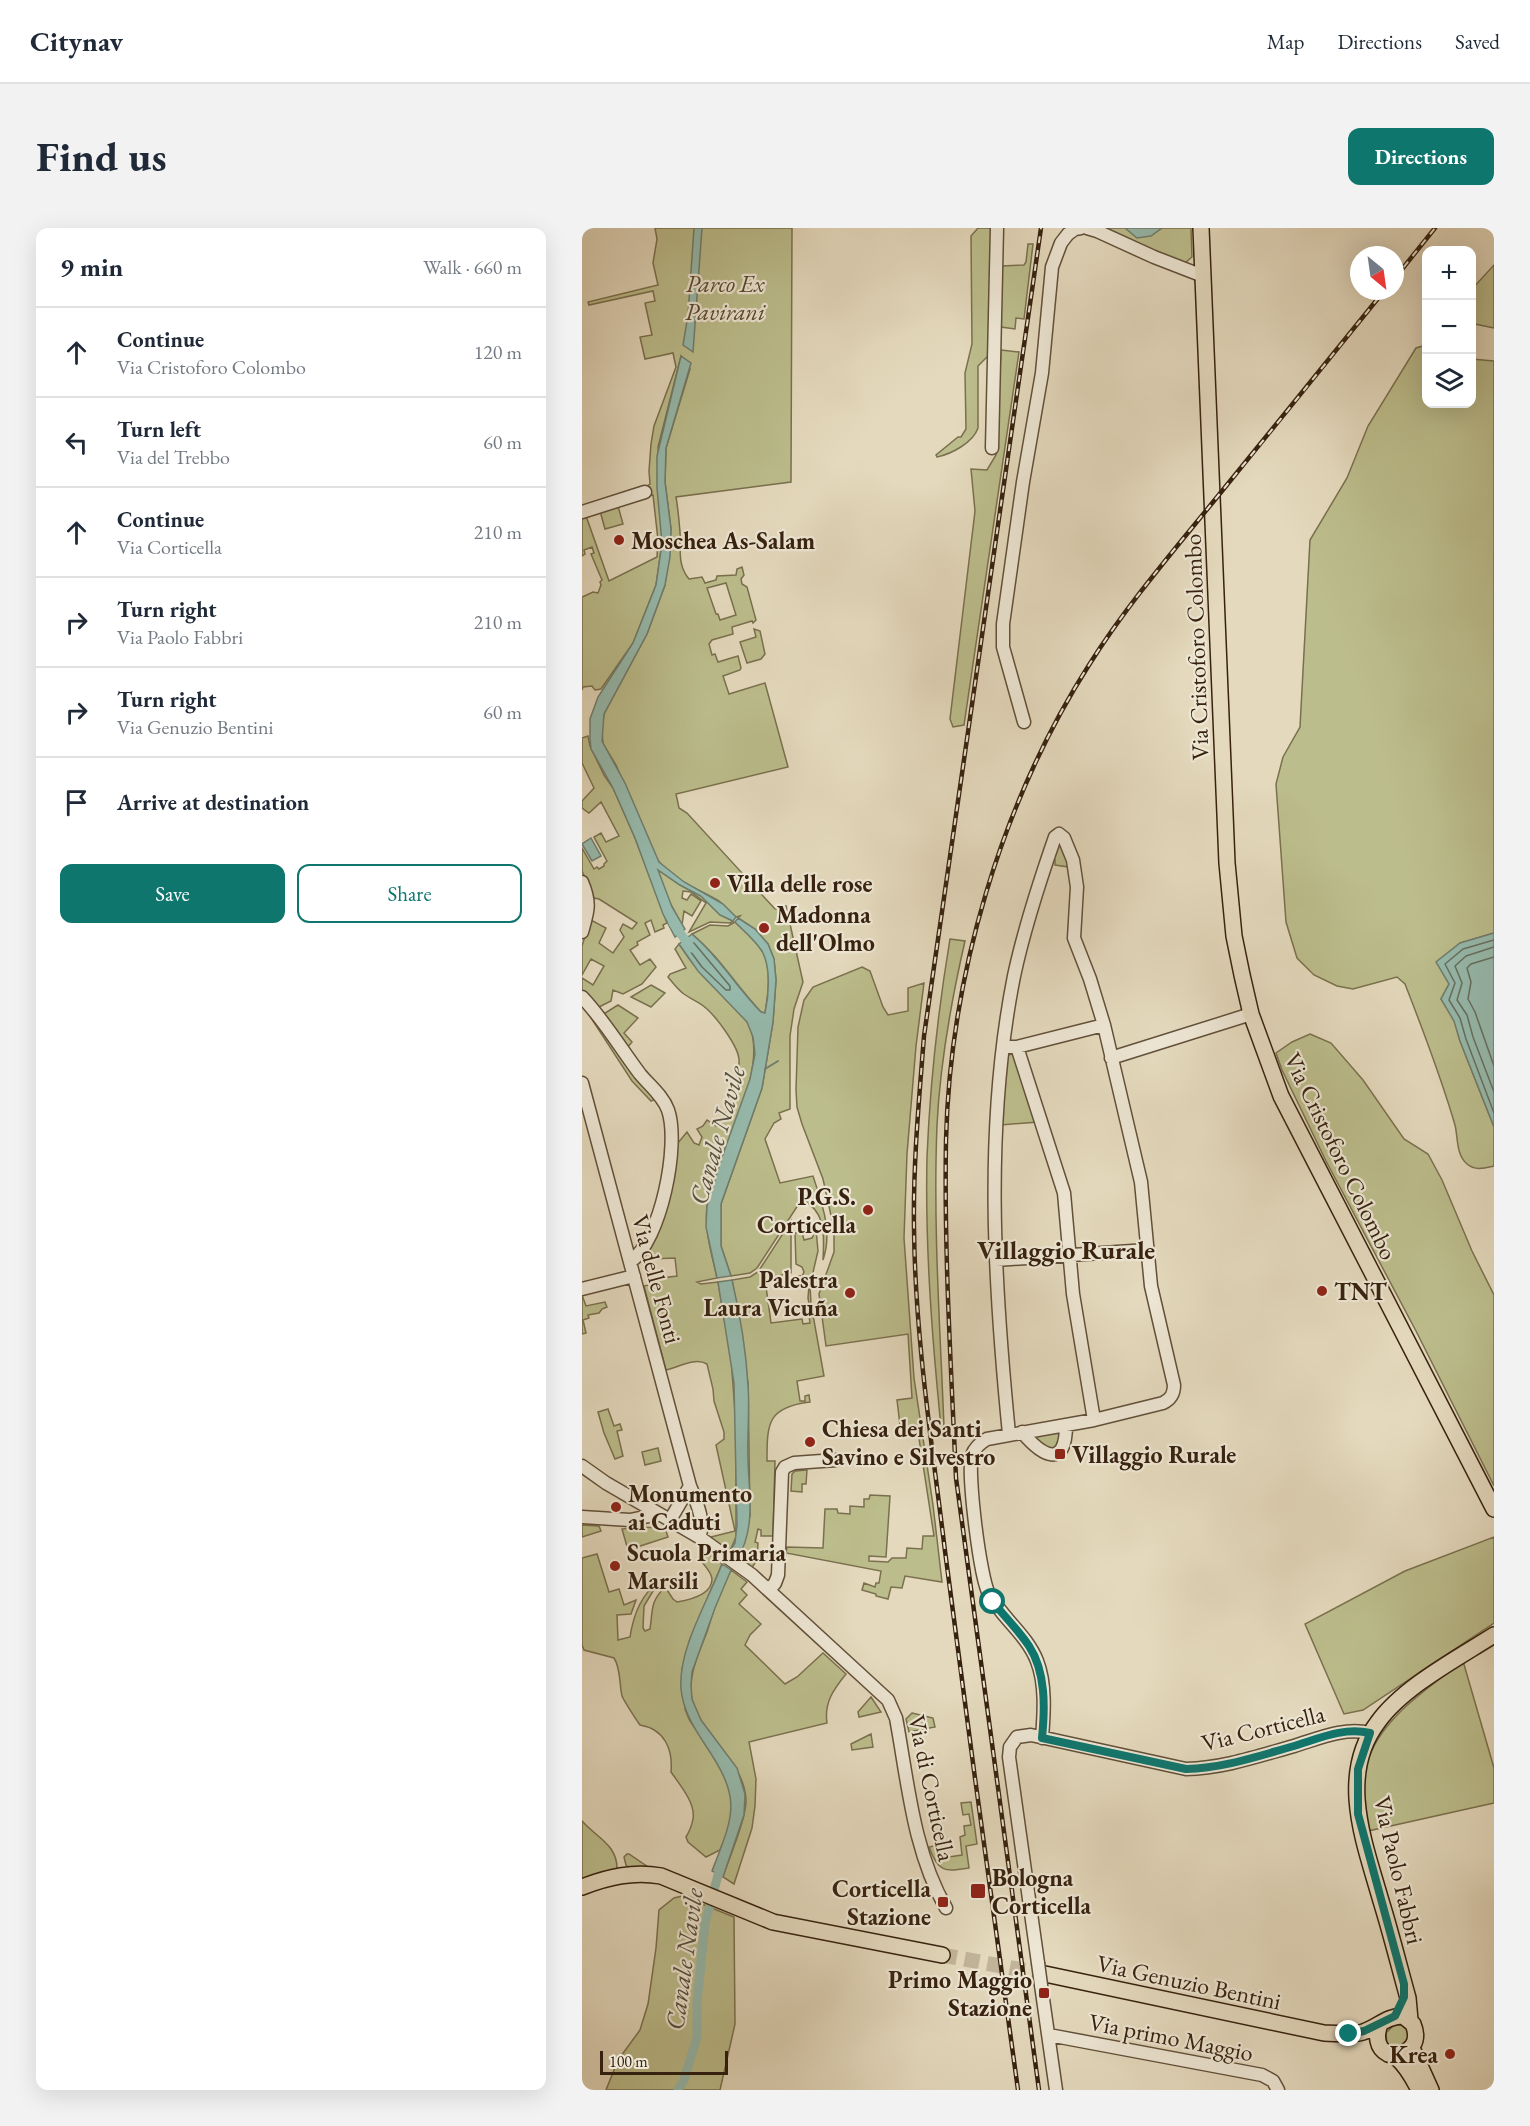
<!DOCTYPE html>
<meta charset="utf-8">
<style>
body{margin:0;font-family:"EB Garamond",serif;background:#f2f2f3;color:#1f2937}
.controls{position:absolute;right:18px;top:18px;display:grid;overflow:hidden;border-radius:12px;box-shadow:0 6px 24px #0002}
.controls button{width:54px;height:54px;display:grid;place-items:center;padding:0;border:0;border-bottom:2px solid #e0e1e3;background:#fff;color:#1f2937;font:30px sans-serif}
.compass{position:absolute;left:768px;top:18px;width:54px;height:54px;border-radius:50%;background:#fff;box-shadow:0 6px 24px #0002;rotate:151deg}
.scale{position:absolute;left:18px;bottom:15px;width:128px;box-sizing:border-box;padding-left:6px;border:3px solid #37220f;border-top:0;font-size:16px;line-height:21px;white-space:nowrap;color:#37220f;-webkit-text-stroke:4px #ede6d4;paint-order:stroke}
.stop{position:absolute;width:18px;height:18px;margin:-14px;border:4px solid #0f766e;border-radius:50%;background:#fff}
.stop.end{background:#0f766e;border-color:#fff;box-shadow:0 2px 6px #0008}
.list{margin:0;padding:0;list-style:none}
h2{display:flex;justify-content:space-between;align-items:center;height:78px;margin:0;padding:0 24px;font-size:26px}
h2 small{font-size:20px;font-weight:400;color:#747a83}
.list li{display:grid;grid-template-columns:39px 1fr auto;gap:18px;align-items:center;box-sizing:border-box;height:90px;padding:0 24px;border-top:2px solid #e0e1e3}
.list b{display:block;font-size:22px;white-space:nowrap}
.list p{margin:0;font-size:20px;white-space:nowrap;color:#747a83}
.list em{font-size:20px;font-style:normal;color:#747a83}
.actions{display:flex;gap:12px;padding:18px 24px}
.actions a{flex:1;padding:14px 0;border:2px solid #0f766e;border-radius:12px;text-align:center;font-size:21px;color:#0f766e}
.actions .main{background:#0f766e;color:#fff}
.icon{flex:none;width:33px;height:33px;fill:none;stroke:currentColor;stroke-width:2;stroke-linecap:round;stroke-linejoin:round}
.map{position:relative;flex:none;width:912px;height:1862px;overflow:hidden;border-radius:12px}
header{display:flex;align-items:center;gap:36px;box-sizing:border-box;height:84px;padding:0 30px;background:#fff;border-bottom:2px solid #e0e1e3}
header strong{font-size:28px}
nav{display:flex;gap:33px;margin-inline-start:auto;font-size:21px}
.intro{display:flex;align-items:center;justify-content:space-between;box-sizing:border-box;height:144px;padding:0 36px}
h1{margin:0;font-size:42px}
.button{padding:15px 27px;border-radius:12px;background:#0f766e;color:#fff;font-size:21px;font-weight:700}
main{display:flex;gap:36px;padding:0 36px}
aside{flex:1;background:#fff;border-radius:12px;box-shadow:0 6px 24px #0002}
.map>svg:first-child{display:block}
</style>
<header>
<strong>Citynav</strong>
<nav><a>Map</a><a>Directions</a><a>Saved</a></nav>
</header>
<div class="intro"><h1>Find us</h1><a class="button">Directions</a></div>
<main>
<aside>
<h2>9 min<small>Walk · 660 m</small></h2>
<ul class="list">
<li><svg class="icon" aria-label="ahead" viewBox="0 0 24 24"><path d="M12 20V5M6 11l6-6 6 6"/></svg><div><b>Continue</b><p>Via Cristoforo Colombo</p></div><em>120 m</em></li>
<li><svg class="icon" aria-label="left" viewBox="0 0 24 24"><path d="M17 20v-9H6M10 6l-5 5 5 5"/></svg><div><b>Turn left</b><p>Via del Trebbo</p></div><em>60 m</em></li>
<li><svg class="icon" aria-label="ahead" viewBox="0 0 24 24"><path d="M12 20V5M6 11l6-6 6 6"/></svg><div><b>Continue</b><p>Via Corticella</p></div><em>210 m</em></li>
<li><svg class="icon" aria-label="right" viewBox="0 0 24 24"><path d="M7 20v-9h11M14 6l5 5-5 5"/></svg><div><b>Turn right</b><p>Via Paolo Fabbri</p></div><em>210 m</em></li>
<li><svg class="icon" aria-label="right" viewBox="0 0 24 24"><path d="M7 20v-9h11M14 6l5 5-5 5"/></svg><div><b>Turn right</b><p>Via Genuzio Bentini</p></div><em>60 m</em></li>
<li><svg class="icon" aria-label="arrive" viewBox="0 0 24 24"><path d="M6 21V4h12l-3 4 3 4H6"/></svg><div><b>Arrive at destination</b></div></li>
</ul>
<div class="actions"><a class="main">Save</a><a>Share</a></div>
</aside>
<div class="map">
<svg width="912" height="1862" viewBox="0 0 912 1862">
<rect width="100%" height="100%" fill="#e4d9bd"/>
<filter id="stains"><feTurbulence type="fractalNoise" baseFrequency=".00333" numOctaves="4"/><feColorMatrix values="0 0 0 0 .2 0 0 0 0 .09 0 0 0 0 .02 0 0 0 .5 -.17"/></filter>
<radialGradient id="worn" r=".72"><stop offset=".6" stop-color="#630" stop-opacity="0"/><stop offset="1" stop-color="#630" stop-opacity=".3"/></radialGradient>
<path fill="#bcbd8c" stroke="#7a704e" stroke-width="1.5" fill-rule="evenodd" d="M73,0H210L209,254L94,269C96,280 97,292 98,304C99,321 95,337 107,351L120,349L123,355L134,352L135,348L154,347L155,341L160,339L162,347L159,351L160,356L165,359L174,392L171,395L170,393L150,399L151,406L130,412L127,416L130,427L133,426L136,434L156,428L159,440L158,442L141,448L147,466L183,455L206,539L94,566L97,580L105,585L193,681L204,678L221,754L212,781L208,808V881L197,885L199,891L192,895L183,911L198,955L231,948C240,976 251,1003 241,1032C242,1007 245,985 220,971L175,1040L168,1045L149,1048L139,1018V976L180,860L191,794L194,752L192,731L186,716L173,701L156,690L158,688L154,689C148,684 144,678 137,673C115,660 85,650 72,626L34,537L21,516L20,502L22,486L65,406L83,357L89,301L83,254L84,220L108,141L99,128L76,219L80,315L74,357L51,415L19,461L13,462L10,458L1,459L0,462V369L11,364L16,365L19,357L18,354L20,352L9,326L12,325L10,319L2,322L3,326L0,328V289L4,288L27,353L75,329L76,312L71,267L67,268L65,258L68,256L67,243L69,216L72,198L94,139L91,125L63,131L58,109L70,107L63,75L73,73L71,63L7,77L6,74L76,57L71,35L75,11ZM144,355L154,387L138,392L136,386H134L125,360Z
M396,0H411L406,128L396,138V200C391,215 369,226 355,229L354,227L376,209H379L384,201L383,145L390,116L389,8Z
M513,0H609L610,29L603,35Z
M446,16H451L442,91L434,90L433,101L419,99V38L442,37L444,34Z
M912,37V100L893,96L890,91V61Z
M844,117V176H890V131L912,133V705L878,715L867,756L859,771L872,792L878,813L912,899V938C903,940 893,943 885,936C874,927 876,909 873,897C859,849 841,802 823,756L815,749L771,761L755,758L732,747L715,730L704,694L694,556L701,529L718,499L728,312L765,250L786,198L834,120Z
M419,122L437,124L382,497L371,499L368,491L393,283L389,241L405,242L414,227Z
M36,278L41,296L23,301L18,283Z
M172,401L178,403L183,426L179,431L165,435L158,414L174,409Z
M6,508L8,518L22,547L31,560L53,610L85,695L81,697L82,700L73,704L69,692L63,695L68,707L55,714L56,717L48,722L58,737L68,731L74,739L60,756L41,766L31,762L29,773L17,779L0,763V750L11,757L22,738L9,731L0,747V718L7,695L11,693L24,700L17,715L31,725L42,709L38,702L41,696L50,701L55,695L17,671L12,670L0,643V620L12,641L15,639L17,641L22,638V636L25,633L12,609L19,605L24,614L37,608L19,574L7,585L0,580V573L12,560L0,535V510Z
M477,612L487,639L473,637V632L470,631Z
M76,642L98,657L119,668L138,687L151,693L148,695L128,694L107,704L124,675L109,664L101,663L100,670L105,672L109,666L119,673L110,688L102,683L100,697L85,669Z
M153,694C162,703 173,712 180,723C190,739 186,767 183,785L179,784C155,759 137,728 110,706L128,697L146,698Z
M368,711L383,713C369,774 358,835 355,897C351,997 358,1098 362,1198L359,1199C350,1109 343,1019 345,929C348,856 356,783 368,711Z
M97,716C109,735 122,750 138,765C147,774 160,784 166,795C190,842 133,928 125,978C122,1002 130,1027 135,1050L115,1054L119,1056L136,1054L149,1130L154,1198V1309L147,1325L132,1314L129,1309L153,1303L134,1217L142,1211V1204L132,1173L131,1161L125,1136C113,1129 97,1139 84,1142L62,1058L71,1056V1051L95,1048L93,1030L68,1031L67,1022L81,986L95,916L105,904L112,915L117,917L120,909L115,901L121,898L125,892L134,898L148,879L142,874C150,862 158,847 157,831C156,818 135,790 125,781C118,774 110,772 102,766C96,762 91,755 86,749L88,746L104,740L93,721Z
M280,739L288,743L301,779L306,787L326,783V760L342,755L334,818L325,926L322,1010L332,1150L351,1277L360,1354L323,1348L320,1360L309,1359L306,1371L294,1368V1366L280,1362L282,1355L293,1359L294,1355H297L299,1343L204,1325L205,1319L241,1320L243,1281H255L256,1285L268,1286V1278L282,1279V1271H287L288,1267L308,1268L304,1329L287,1328V1333L306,1334L310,1330H324L325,1320L340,1321L341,1308H352L336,1204L315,1206L318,1197L315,1172L330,1170L326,1106L244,1118L237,1066L252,1024V1001L241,951L220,896L215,879L214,862L216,799L222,772L231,759Z
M69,757L83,765L69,779L49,769Z
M0,776L74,871L69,873L50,853Z
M36,777L56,790L42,805L50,814L44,821L20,787Z
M728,806L749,815L781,852L822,911L846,926L860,952L890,1023L912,1067V1258L834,1103L744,933L700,842L694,825L710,814Z
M432,825L456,894L419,897L424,828Z
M209,993V1045L183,1051L189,1095L220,1091L221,1096L228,1095L227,1088L229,1087L226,1070L227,1058L228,1057L229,1076L242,1148L215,1153L218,1173H223V1168L227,1167L228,1174C185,1179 185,1196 185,1233H193L191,1308H179V1302L176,1301L173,1314L176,1315L175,1332L169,1341L155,1331L168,1288L166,1156L161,1112L150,1052L168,1049L176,1044Z
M234,1001L236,1023L229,1053L215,1054V1048H220L222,1044L220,1039L214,1036L213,1005L220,1004L222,1012L230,1010Z
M0,1067L4,1078L23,1074L25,1079L20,1081L17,1085L6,1087L7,1090L1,1092L4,1105L0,1106Z
M26,1181L32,1198L38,1196L40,1202L35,1203L41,1228L33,1231L22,1205L16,1184Z
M474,1201L478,1205L479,1214L470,1223L451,1210L454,1204Z
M76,1220L79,1233L63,1237L60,1224Z
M225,1242L224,1256H220V1264L209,1263L210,1246L213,1243Z
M0,1297L17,1298L19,1303L0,1309Z
M54,1299L83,1300L86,1309L46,1322L40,1301Z
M912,1309V1395L781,1482L762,1486L723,1396L823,1343Z
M125,1325L140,1336L108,1411L100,1441L103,1481L107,1491C126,1522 158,1557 148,1596C146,1605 141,1614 138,1622L124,1629L106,1614L104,1609C107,1604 110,1597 111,1591C114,1575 97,1556 89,1544C91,1522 83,1501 58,1497C55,1493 42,1473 40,1468C37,1455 39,1441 32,1430L2,1422L0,1417V1330L15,1326L27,1364L37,1361L42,1377L54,1372L49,1386L35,1387L36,1412L48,1409C51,1389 59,1367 76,1354L77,1353L62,1378L61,1400L63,1403L68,1401C71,1381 68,1374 83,1359L91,1371L95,1374C107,1372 130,1367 130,1351C130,1344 121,1336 117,1330Z
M149,1342L165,1354L159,1361L165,1367L157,1376L179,1396L168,1407L163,1417L203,1456L215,1449L241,1425L264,1446C251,1462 242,1475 245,1495L167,1514L174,1551L173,1578L170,1600L152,1656L141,1649C147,1630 165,1589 164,1571C162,1544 144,1528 129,1508C121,1495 109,1479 109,1463C108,1441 119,1421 126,1401C132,1381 138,1360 149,1342Z
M881,1433L912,1540V1575L786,1603C783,1582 778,1556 785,1535C799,1489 846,1461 881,1433Z
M289,1469L299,1484L277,1489L276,1484Z
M330,1485L351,1490L353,1499L327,1504L324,1491Z
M289,1506L291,1519L270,1522L269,1516Z
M389,1574L395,1616L384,1618L387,1640C362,1644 356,1644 347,1619L357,1617L360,1630L380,1627L378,1609L383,1607L382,1598L389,1597L387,1586L381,1587L379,1575Z
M0,1593C15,1610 36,1617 35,1642L0,1654Z
M45,1626H47L69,1641H48L44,1637L42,1629Z
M100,1668L152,1689L153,1796L138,1862H24L36,1832L58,1802L66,1776L74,1720L77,1682L92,1670Z
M812,1797H820L826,1802V1817L811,1821L805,1816L804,1805Z"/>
<path fill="#96baad" stroke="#707d6e" stroke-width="1.5" d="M112,0H120L111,124L101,117L106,87Z
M543,0H580L569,8L555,10Z
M99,128L109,135L84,220L83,254L89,301L88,329L83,357L65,406L22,486L20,513L43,555L77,634L102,654L141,676L154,689L151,693L138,687L119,668L98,657L76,642L90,679L103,701L93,709L81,686L53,610L31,560L9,521L8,511V491L16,469L51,415L74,357L80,315L75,260V228Z
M9,610L19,628L10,633L0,616Z
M156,690L173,701L186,716L192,731L194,752L191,794L180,860L139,976V1018L149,1048L135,1050L124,999L125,978L140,929L168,851L173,826L171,809L165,794L116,743L97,716L110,706L112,708C138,730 155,760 179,784L183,785C187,767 189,739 180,723C173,712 162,703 153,694Z
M912,705V899L878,813L872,793L859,771L867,756L854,734L878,715Z
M150,1052C158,1086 164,1122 166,1157C168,1182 165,1207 166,1232C167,1265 174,1302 155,1331L147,1325L153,1315L155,1297L152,1155L136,1054Z
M140,1336L149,1342L133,1380L110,1444L109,1457L110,1471L119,1492L155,1540L163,1566L162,1587L141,1649L130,1643C153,1584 160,1571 122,1515C111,1498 101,1482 99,1461C96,1421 126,1373 140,1336Z"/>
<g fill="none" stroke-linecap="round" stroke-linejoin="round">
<path stroke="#666e5e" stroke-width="1.5" d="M912,712L881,721L863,736L873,755L867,772L878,790L884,811L912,885
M108,715H112L148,758V762H144L120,739L106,720Z
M912,719L884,728L873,738L880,755L875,772L885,787L891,809L912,864
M912,729L889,736L885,740L889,754L886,771L893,784L912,838"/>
<path stroke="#707d6e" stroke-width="2" d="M183,841L196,833"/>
<path stroke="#96baad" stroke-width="9" d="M91,695L109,720
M96,1862L102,1852L115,1809V1775L123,1696L139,1636"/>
<path stroke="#c1b49a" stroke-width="15" stroke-dasharray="15 8" stroke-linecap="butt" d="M360,1727L463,1746"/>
<defs>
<path id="minor" d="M505,0L515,3L572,29L621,48
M410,220L415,0
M0,284L63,264
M442,494L421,419V396L441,254L460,145L470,39L479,15L486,6L493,1L499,0
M0,654C9,675 6,683 0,704
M0,769C22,792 39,821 58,846C68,858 81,868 86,882C98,916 79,1013 48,1034
M427,819H435L522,797
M435,819L482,965L491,1066L512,1192
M529,830L669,786
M0,855L108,1258C114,1273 124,1294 117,1309
M414,1032L565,1022
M0,1061L52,1048
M440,1204C460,1228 484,1242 484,1197
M427,1206C412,1054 402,899 432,748C442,701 457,655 473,609L477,606L482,610L491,632L495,659L492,710L508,751L522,797L559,954L569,1058L592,1157C592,1166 589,1171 581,1175L512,1192L405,1211C398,1215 393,1219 390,1227C385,1244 398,1350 407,1366C420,1390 445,1407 455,1433C464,1456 462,1485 460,1510
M0,1238L24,1255L117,1309L170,1347L306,1472L314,1490C326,1554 331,1623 364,1680
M0,1289L48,1292L72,1287H79
M88,1292L108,1258
M187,1362L193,1355L196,1347L200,1244L203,1239L212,1235L254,1232
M456,1735L427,1529L428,1519L435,1509L449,1507L604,1541C642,1540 676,1528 712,1518C738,1510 762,1499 788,1505
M459,1757L474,1862
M467,1807L680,1847L691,1853L696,1862"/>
<path id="major" d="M619,0L645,635L652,708L660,747L669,786L699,868L912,1281
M0,1659C26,1649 51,1643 79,1648L191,1694L360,1727
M463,1746L742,1805C755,1805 768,1808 781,1804C796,1799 805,1788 821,1788L831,1796C838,1813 830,1825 812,1827
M828,1792L826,1770C817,1738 809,1705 799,1673C783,1616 755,1548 796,1494C821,1459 876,1430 912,1407
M798,1796C794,1807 794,1820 806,1826C814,1829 808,1824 815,1830C825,1839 831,1850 837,1862
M830,1820L849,1862"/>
</defs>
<use href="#minor" stroke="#62503a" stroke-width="15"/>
<use href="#major" stroke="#37220f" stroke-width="18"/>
<use href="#minor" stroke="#ede6d4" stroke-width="12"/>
<use href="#major" stroke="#e4d9bd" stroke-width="15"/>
<defs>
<path id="rail" d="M813,50L853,0
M436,1862C411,1682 386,1503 363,1323C350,1216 333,1108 332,1000C331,936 337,872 342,808L459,0
M457,1862L374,1250C369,1138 362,1024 364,912C368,749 419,575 507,437C546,375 594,320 640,263C694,197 748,130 802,63"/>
</defs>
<use href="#rail" stroke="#37220f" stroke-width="4.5"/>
<use href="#rail" stroke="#ede6d4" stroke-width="2" stroke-dasharray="7" stroke-linecap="butt"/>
<defs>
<path id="minor-bridge" d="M456,1735L459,1757"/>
</defs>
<use href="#minor-bridge" stroke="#62503a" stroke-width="15" stroke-linecap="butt"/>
<use href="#minor-bridge" stroke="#ede6d4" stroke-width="12"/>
</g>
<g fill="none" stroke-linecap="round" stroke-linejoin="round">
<path stroke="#0f766e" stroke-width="8" d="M411,1374C423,1389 437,1403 447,1418C464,1444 463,1480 460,1510L604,1541C642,1540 676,1528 712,1518C738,1510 762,1499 788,1505L776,1541V1586L822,1756V1769L813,1788L782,1803L767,1806"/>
</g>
<g fill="#8f2418" stroke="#ede6d4" stroke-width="2">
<circle cx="37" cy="312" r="6"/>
<circle cx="133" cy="655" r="6"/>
<circle cx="182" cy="700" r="6"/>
<circle cx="286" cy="982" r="6"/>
<circle cx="740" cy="1063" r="6"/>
<circle cx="268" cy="1065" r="6"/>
<circle cx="228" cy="1214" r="6"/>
<rect x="472" y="1220" width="12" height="12" rx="3"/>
<circle cx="34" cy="1279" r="6"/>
<circle cx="33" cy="1338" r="6"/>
<rect x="388" y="1655" width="16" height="16" rx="3"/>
<rect x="355" y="1668" width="12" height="12" rx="3"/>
<rect x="456" y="1759" width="12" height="12" rx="3"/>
<circle cx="868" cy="1826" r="6"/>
</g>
<g text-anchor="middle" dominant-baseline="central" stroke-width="4.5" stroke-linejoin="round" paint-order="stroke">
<g font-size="24" font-style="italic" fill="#58492e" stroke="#ede6d4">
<text x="143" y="55">Parco Ex<tspan x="143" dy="28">Pavirani</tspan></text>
</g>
<g font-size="24" font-weight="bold" fill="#37220f" stroke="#ede6d4" text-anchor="start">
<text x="49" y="312">Moschea As-Salam</text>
<text x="145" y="655">Villa delle rose</text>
<text x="194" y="686">Madonna<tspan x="194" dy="28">dell'Olmo</tspan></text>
<text x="274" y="968" text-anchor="end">P.G.S.<tspan x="274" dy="28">Corticella</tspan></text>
<text x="256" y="1051" text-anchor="end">Palestra<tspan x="256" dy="28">Laura Vicuña</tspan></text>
<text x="752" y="1063">TNT</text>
<text x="240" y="1200">Chiesa dei Santi<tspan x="240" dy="28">Savino e Silvestro</tspan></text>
<text x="490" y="1226">Villaggio Rurale</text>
<text x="46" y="1265">Monumento<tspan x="46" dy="28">ai Caduti</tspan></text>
<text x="45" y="1324">Scuola Primaria<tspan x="45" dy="28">Marsili</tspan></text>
<text x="410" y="1649">Bologna<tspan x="410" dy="28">Corticella</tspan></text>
<text x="349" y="1660" text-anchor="end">Corticella<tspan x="349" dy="28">Stazione</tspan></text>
<text x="450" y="1751" text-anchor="end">Primo Maggio<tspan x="450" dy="28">Stazione</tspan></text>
<text x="856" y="1826" text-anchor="end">Krea</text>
</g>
<g font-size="24" fill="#37220f" stroke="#ede6d4">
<text transform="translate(614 419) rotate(-92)">Via Cristoforo Colombo</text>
<text transform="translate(759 928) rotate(64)">Via Cristoforo Colombo</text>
<text transform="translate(75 1051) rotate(75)">Via delle Fonti</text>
<text transform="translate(681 1500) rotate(-14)">Via Corticella</text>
<text transform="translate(350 1560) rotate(78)">Via di Corticella</text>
<text transform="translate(817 1642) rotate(77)">Via Paolo Fabbri</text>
<text transform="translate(607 1754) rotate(12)">Via Genuzio Bentini</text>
<text transform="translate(589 1809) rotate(11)">Via primo Maggio</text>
</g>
<g font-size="26" font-style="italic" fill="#54503e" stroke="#ede6d4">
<text transform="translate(135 907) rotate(-74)">Canale Navile</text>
<text transform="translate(102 1731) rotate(-82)">Canale Navile</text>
</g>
<g font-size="26" font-weight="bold" fill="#37220f" stroke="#ede6d4">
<text x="484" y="1022">Villaggio Rurale</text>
</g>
</g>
<rect width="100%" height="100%" filter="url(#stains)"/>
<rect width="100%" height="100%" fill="url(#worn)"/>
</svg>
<div class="controls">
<button>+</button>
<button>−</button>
<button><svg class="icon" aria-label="layers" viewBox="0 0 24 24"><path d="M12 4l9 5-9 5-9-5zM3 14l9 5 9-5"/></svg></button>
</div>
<svg class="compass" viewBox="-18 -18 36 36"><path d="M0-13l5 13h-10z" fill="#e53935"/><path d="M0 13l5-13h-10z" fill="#747a83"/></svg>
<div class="scale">100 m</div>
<div class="stop" style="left:411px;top:1374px"></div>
<div class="stop end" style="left:767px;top:1806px"></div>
</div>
</main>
